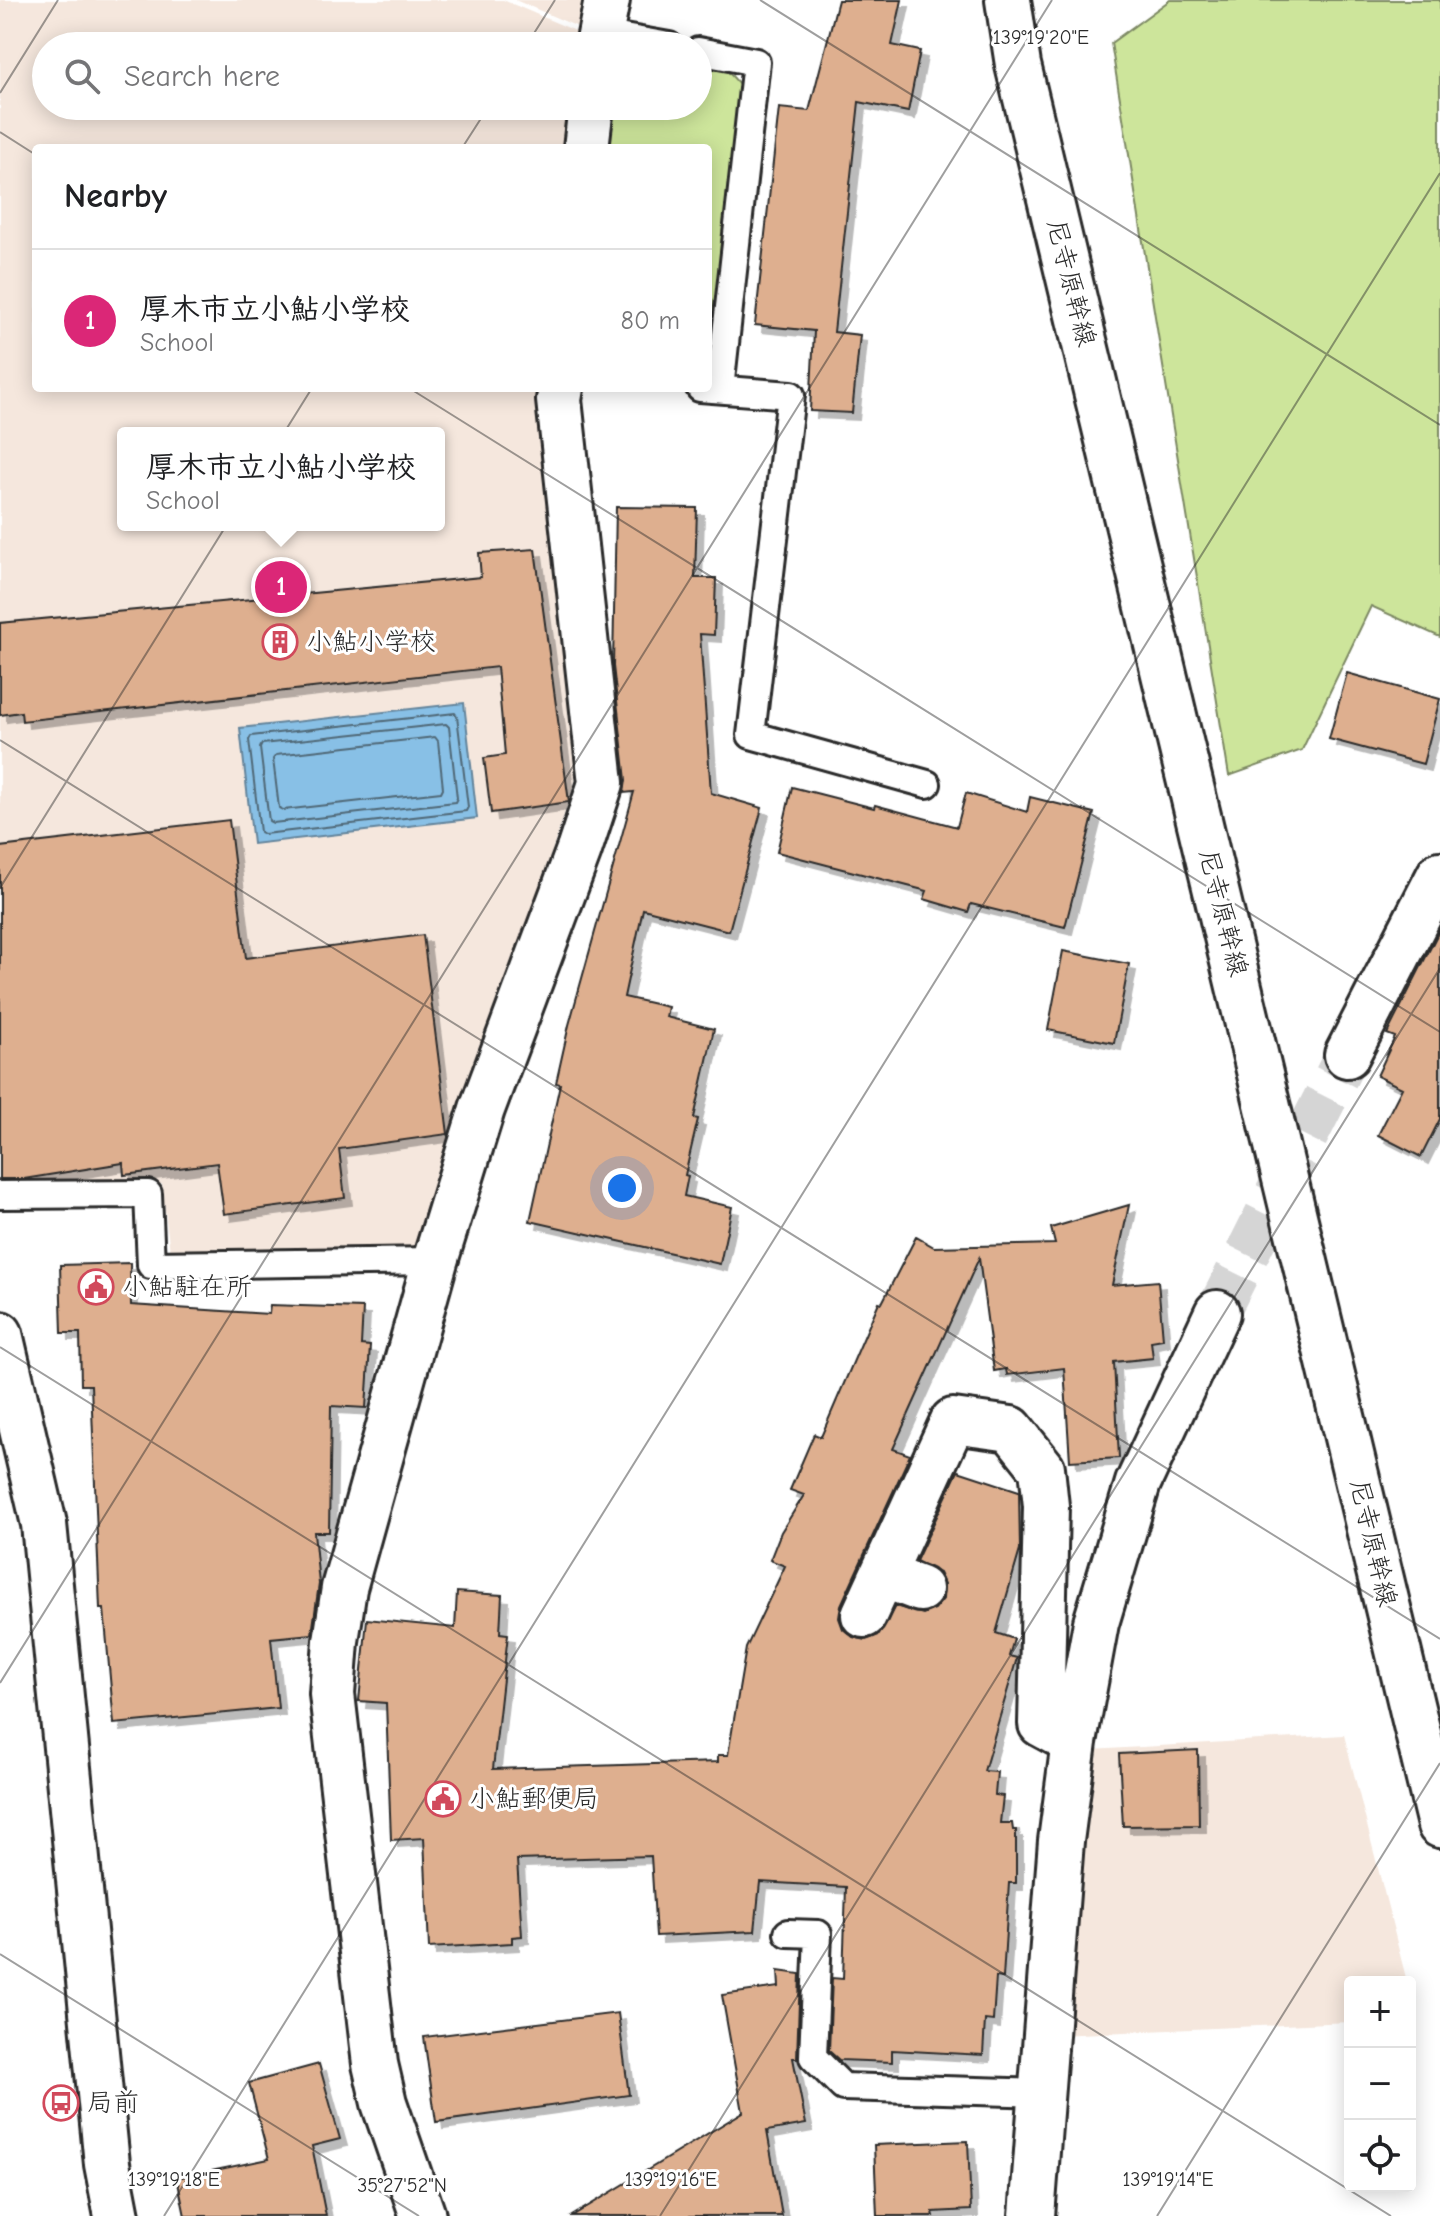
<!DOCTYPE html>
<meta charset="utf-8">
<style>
body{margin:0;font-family:"Comic Neue","Klee One",sans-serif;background:#f2f2f2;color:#202124}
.controls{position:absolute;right:24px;bottom:24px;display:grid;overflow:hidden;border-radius:8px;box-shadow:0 4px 20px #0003}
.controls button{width:72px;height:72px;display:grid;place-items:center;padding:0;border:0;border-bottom:2px solid #e0e0e0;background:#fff;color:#202124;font:40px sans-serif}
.you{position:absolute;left:622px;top:1188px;width:28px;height:28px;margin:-20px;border:6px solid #fff;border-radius:50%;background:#1a73e8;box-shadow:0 0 0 12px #1a73e833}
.badge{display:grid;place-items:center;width:52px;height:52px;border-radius:50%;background:#db2777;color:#fff;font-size:26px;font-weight:700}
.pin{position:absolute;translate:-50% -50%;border:4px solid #fff;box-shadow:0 2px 8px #0006}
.popup{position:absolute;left:117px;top:427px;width:328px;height:104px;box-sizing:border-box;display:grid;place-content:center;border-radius:8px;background:#fff;filter:drop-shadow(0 2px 6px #0005);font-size:26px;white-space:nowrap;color:#757577}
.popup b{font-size:30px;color:#202124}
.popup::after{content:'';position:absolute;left:50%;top:100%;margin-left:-16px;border:16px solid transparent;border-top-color:#fff}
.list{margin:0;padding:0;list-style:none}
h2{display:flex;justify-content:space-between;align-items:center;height:104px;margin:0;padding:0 32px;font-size:34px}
h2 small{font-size:26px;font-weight:400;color:#757577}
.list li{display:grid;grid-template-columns:52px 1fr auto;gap:24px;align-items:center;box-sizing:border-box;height:144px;padding:0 32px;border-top:2px solid #e0e0e0}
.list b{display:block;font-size:30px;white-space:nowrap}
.list p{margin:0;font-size:26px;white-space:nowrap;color:#757577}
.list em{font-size:26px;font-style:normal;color:#757577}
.icon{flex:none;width:44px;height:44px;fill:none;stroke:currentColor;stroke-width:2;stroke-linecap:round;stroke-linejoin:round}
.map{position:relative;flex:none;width:1440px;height:2216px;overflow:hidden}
.search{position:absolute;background:#fff;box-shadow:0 4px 20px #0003;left:32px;top:32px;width:680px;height:88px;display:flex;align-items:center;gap:20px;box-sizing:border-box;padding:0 28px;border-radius:44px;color:#757577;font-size:30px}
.panel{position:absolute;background:#fff;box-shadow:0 4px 20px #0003;left:32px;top:144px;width:680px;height:248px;border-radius:8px}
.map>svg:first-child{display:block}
</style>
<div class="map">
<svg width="1440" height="2216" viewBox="0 0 1440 2216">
<defs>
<filter id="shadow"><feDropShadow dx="7" dy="7" stdDeviation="0" flood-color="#0004"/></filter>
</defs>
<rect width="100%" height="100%" fill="#fff"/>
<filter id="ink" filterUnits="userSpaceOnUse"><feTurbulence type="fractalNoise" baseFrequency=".0125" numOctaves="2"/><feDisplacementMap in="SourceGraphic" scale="16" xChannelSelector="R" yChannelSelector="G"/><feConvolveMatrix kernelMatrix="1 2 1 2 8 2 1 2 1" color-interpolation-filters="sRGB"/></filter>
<g filter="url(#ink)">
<path fill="#f5e7dd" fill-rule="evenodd" d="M0,0H503L592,38L591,46H46V106H583L578,148H36V388H547L546,399L577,775L420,1250L171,1261L162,1184L0,1185ZM123,433H439V525H123Z
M515,0H597L592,33Z
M1344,1735L1407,1982H1350V2022L1057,2035L1091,1750Z"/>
<path fill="#cde59b" stroke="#7c8863" stroke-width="2" d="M1170,0H1440V637L1371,606L1302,750L1229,776L1111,43Z
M698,59L720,63L742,87L712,355L708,358V148H597L600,106H698Z"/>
<path fill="#88c0e6" stroke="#63849b" stroke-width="2" d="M464,703L477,818L253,844L240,728Z"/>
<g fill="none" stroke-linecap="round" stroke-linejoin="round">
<path stroke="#506776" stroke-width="2" d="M455,713L457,716L468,807L466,811L264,834L260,832L249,740L251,736Z
M446,724L449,727L457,798L455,802L273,823L269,821L260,748L262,744Z
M435,737L438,741L443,788L441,792L283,810L279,808L273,759L276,755Z"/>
</g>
<path fill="#deaf8f" stroke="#2b2b2b" stroke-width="2" filter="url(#shadow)" d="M838,0H902L892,45L920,51L908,112L859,102L834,332L860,335L852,413L810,411L814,331L755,325L779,108L809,111Z
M616,507L697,508L695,578H716L714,635L700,634L711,793L762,808L729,931L643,909L624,997L668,1007L666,1017L714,1029L694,1118L698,1119L685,1175L688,1176L684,1196L732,1207L720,1264L530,1221L560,1084L556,1083L569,1025L634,792L624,793L626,780L613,666Z
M535,549L569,802L491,813L484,758L505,755L497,667L22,721L21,712L0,715V623L481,577L479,553Z
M1347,673L1440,699L1423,764L1329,739Z
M792,787L874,808L875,805L957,827L966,793L1027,812L1030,797L1094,813L1065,927L971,904L968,912L924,899L927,891L777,852Z
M229,820L246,958L423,935L448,1134L339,1149L345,1198L224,1214L217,1163L124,1175L123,1163L24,1179H0V847Z
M1440,929V1119L1421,1157L1378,1135L1402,1088L1377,1076L1395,1037L1387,1034Z
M1063,951L1129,964L1114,1043L1048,1030Z
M1129,1205L1112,1285L1158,1281L1163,1339L1151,1341L1153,1358L1114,1362L1119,1458L1070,1461L1064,1368L1007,1375L1006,1369L994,1371L979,1258L893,1449L910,1455L841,1605L839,1618L843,1629L853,1637L866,1640L879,1635L895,1606L923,1614L935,1609L943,1599L944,1584L939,1573L916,1561L958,1471L1019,1491L1020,1550L996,1633L1014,1639L1009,1656L1017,1658L984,1771L997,1772L995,1795L1003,1796L1000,1823H1012L1013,1830H1016V1883H1009L1003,1978L996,1977L993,2021L985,2020L983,2055L892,2050V2062L839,2060L829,2051L832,1978L843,1979L846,1887L760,1882L755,1931L656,1936L651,1856L517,1860L522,1936L512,1937V1943L429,1948L424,1838L391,1840L386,1703L359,1701L367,1619L455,1628L457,1592L502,1595L500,1633L508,1634L493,1769L718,1762V1755H728L746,1648L785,1566L770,1560L781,1532L804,1495L790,1490L814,1434L821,1437L879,1302L882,1303L916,1237L934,1247L1055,1244L1051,1228Z
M130,1263L131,1305L269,1314L270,1305L363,1308L361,1345L370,1346L366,1408L331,1406L329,1532H314L319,1584L312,1634L271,1638L278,1708L114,1724L104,1609H100L91,1385H81L80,1333H62L60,1265Z
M1198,1750L1199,1825L1123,1826L1119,1754Z
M778,1971L800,1974L797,2058H793L806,2124L767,2131L782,2216H572L743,2112L722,1995L779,1987Z
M618,2013L629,2095L436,2122L424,2037Z
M319,2064L340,2139L312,2146L326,2216H185L177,2178L269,2159L249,2083Z
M968,2141L971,2210L933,2212L934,2216H877L874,2145Z"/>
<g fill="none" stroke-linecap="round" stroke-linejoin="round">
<path stroke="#d5d5d5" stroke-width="44" stroke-dasharray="44 22" stroke-linecap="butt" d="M1217,1313L1347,1055"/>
<defs>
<path id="lane" d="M601,34L669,46
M698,51L756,62L720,389
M700,388L791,395L751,735L927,784
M0,1195L148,1194L151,1265L435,1261
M788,1933L818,1934L813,2057L843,2087L1042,2093"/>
<path id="street" d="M598,46L607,0
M586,148L591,106
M1347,1055L1440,874
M883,1575L920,1589
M864,1615L953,1421L1011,1429L1042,1468L1046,1506L1041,1724L1074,1742
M423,2216L384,2103L375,2064L332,1694L336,1641L344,1588L435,1261L482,1109L579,850L601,783L559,400L561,388
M1032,2216L1061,1841L1074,1742L1096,1623L1138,1483L1217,1313"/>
<path id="secondary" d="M1008,0L1018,65L1440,1825
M0,1334L44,1524L107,2164L117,2216"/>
</defs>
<use href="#lane" stroke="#2b2b2b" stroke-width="32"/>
<use href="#street" stroke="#2b2b2b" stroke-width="50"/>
<use href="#secondary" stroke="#2b2b2b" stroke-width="50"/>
<use href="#lane" stroke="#fff" stroke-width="26"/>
<use href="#street" stroke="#fff" stroke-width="44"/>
<use href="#secondary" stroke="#fff" stroke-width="44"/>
</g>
</g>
<path fill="none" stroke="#2b2b2b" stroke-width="2" stroke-opacity="0.45" d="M760,0L1440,425M526,46L555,0M0,93L58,0M0,132L36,155M462,148L489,106M409,388L1440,1032M0,740L1440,1639M0,888L312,388M0,1347L1391,2216M0,1683L1052,0M0,1954L419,2216M164,2216L1440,173M660,2216L1440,968M1157,2216L1440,1763"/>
<defs>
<symbol id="building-ring" viewBox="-11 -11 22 22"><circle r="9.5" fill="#fff" stroke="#d1495b" stroke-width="1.5"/><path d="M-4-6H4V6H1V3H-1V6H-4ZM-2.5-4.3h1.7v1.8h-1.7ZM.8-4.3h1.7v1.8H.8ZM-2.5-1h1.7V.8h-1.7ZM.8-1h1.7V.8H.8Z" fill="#d1495b"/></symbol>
<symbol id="civic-ring" viewBox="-11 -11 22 22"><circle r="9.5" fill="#fff" stroke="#d1495b" stroke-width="1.5"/><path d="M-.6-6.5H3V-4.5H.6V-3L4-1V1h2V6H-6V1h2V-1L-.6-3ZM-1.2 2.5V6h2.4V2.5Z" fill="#d1495b"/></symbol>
<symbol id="bus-ring" viewBox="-11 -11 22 22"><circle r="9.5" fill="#fff" stroke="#d1495b" stroke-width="1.5"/><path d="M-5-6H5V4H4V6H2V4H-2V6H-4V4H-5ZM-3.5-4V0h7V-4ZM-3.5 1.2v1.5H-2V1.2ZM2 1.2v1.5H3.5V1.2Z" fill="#d1495b"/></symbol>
</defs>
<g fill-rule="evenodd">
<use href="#building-ring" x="260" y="622" width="40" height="40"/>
<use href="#civic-ring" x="76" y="1267" width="40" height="40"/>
<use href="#civic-ring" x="423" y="1779" width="40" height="40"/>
<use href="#bus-ring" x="41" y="2083" width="40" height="40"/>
</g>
<g text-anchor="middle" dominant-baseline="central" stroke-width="6" stroke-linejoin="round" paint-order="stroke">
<g font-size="26" fill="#2b2b2b" stroke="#fff">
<text transform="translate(1071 283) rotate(76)">尼寺原幹線</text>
<text transform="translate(1223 913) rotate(76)">尼寺原幹線</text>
<text transform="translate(1373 1543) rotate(77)">尼寺原幹線</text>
</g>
<g font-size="26" fill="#2b2b2b" stroke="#fff" text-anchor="start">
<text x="306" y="642">小鮎小学校</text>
<text x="122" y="1287">小鮎駐在所</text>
<text x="469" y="1799">小鮎郵便局</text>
<text x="87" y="2103">局前</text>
</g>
</g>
<g font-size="20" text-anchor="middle" fill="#2b2b2b" stroke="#fff" stroke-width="6" stroke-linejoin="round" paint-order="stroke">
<text x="1041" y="44">139°19'20"E</text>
<text x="174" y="2186">139°19'18"E</text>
<text x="671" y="2186">139°19'16"E</text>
<text x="1168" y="2186">139°19'14"E</text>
<text x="402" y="2192">35°27'52"N</text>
</g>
</svg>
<div class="controls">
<button>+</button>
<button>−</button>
<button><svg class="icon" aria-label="locate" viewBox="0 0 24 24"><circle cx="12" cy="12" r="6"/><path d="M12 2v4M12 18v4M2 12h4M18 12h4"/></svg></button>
</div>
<div class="you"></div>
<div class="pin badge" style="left:281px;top:587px">1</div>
<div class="popup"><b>厚木市立小鮎小学校</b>School</div>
<div class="search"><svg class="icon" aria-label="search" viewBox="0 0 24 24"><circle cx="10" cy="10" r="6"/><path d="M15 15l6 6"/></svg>Search here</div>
<section class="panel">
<h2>Nearby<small></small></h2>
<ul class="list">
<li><span class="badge">1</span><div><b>厚木市立小鮎小学校</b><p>School</p></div><em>80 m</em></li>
</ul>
</section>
</div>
